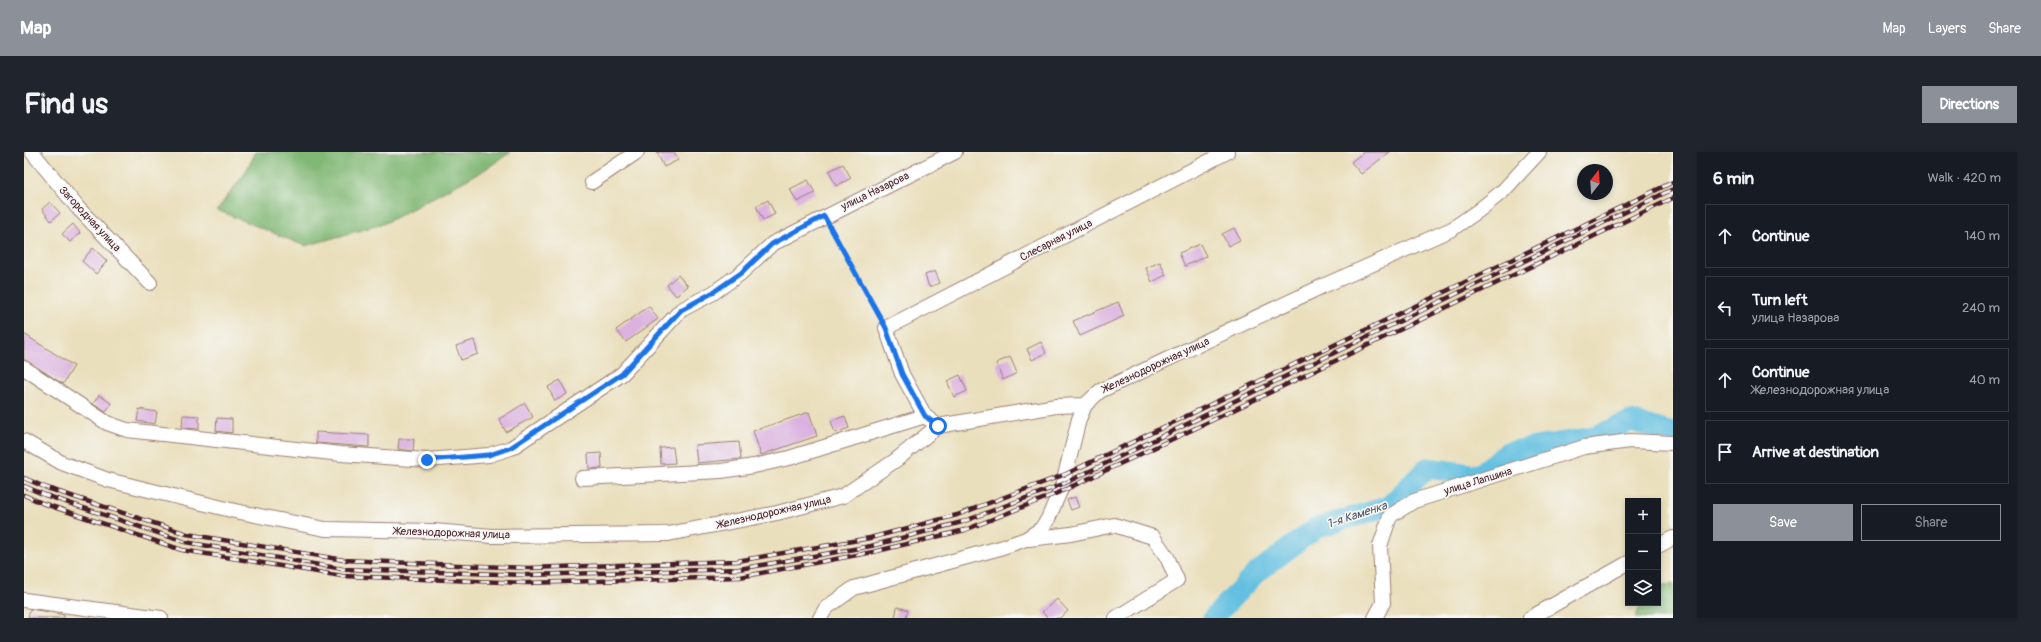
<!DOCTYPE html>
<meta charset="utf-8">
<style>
body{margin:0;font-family:Pangolin,sans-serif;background:#20242c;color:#f1f3f6}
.controls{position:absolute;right:12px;bottom:12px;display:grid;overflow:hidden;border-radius:0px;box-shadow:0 2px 6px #0003}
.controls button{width:36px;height:36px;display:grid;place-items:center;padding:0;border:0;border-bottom:1px solid #363941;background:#171b24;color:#f1f3f6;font:20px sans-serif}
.compass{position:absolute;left:1553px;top:12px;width:36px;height:36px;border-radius:50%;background:#171b24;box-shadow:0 2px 6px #0003;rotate:17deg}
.stop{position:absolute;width:12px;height:12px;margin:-9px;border:3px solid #1a73e8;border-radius:50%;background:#fff}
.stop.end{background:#1a73e8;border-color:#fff;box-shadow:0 1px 4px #0008}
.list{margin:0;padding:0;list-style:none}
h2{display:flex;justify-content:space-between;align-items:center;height:52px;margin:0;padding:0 16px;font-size:17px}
h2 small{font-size:13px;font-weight:400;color:#9ea1a6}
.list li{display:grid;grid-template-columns:26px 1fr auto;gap:12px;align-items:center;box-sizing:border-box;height:64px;margin:0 8px 8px;padding:0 8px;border:1px solid #363941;border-radius:0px}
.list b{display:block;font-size:15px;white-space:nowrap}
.list p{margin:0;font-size:13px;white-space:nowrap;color:#9ea1a6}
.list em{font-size:13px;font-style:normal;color:#9ea1a6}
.actions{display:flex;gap:8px;padding:12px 16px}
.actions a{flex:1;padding:9px 0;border:1px solid #8c9099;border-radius:0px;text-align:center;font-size:14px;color:#8c9099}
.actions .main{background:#8c9099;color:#fff}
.icon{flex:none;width:22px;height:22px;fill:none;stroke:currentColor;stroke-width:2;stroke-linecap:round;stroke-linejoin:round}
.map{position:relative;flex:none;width:1649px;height:466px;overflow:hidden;border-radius:0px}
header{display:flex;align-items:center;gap:24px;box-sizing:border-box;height:56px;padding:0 20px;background:#8c9099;color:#fff}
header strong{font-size:19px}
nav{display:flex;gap:22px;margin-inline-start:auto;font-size:14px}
.intro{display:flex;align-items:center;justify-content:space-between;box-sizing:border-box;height:96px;padding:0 24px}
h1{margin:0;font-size:28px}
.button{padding:10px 18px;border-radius:0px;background:#8c9099;color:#fff;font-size:14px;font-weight:700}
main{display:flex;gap:24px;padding:0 24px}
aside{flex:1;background:#171b24;border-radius:0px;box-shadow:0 2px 6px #0003}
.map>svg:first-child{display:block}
</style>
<header>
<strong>Map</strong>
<nav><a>Map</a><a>Layers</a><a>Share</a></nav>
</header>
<div class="intro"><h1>Find us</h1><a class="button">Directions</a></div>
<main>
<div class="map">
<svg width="1649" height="466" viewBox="0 0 1649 466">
<rect width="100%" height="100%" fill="#f6f6f2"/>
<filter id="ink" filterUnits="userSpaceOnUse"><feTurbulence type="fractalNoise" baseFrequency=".025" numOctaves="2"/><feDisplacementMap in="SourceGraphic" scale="8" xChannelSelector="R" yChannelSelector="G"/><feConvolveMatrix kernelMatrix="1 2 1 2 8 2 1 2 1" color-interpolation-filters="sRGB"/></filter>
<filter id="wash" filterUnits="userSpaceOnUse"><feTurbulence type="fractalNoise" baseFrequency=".012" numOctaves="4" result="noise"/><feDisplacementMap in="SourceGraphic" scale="16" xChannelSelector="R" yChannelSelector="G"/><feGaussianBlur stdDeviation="0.9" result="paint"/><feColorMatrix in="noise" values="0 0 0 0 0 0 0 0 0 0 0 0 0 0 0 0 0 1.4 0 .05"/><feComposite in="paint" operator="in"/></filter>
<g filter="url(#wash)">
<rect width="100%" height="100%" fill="#eadfbc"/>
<path fill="#81b875" stroke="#666c50" d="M232,0H487L457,20L359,72L281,94L193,58L221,21Z
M1649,431V466H1611L1618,451H1634V436Z"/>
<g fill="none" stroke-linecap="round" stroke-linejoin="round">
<path stroke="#63c0e1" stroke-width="21" d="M1189,466L1231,422L1292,376L1365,354L1403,316L1455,323L1483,300L1569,285L1607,269L1649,281"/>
</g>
<g id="blocks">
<path fill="#dbb1e0" d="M633,0H650L654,8L640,15Z
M1340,0H1366L1337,22L1327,10Z
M819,12L827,26L812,34L805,19Z
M784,28L791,41L773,50L766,37Z
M744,48L751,62L739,68L732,54Z
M26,50L36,61L27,69L18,57Z
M49,72L56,81L46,90L38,82Z
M1210,76L1216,88L1204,94L1198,82Z
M1176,92L1182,104L1161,114L1155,101Z
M69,96L83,109L72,122L58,109Z
M1136,110L1142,123L1128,130L1122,116Z
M911,119L916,131L905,135L901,123Z
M654,123L664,134L652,144L643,133Z
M1094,150L1100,164L1056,184L1049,169Z
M625,154L634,167L602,190L592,178Z
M0,182L50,214L39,232L0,207Z
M450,188L454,202L437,208L432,194Z
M1017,190L1022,201L1008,208L1003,197Z
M986,205L993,221L979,228L972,211Z
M936,223L943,239L930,245L923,229Z
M536,228L543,242L531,249L524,235Z
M75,243L87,251L82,260L69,252Z
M501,251L509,265L482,280L475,267Z
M115,257L133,260L131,272L113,269Z
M785,260L793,284L737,303L729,279Z
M159,263L175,264V277L158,276Z
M821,264L825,276L811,281L807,269Z
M193,266L208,267V281L192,279Z
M292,280L345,283V295L292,291Z
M375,287H390L389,299L374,297Z
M715,290L717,307L673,311L671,293Z
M649,295L651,311L637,312L636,296Z
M577,301L578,316L565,317L564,302Z
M1051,345L1055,355L1047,358L1043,348Z
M1033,447L1044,459L1036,466H1024L1018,460Z
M873,455L884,458L882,466H871Z
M6,457L31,461L40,463V466H4Z"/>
</g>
</g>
<g filter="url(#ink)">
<use href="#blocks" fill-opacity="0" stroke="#9a7f74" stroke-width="1"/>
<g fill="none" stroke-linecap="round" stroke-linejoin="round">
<defs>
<path id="minor" d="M8,0L54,56L126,131
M568,30L613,0
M0,216L83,271L103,278L317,302L403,308L465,303L487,296L598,222L657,158L689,141L717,121L748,92L931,0
M914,274L901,264L878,222L862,176L1203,0
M0,289L38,311L84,328L211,359L301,377L410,379L468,384L644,382L753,361L819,344L872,308L914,274L1032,254L1061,253L1076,239L1299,134L1428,77L1454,59L1479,39L1515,0
M558,326L697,319L730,314L765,306L901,264
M1005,387L1047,382L1090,373L1129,385L1143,405L1153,428L1092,466
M1634,394L1649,386
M0,448L137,466
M796,466L802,456L830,436L976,396L1002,387L1017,377L1024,367L1039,332L1055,267L1061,253
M1351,466L1359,451L1356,394L1366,364L1390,349L1560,295L1606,289L1649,291
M1506,466L1604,411"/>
</defs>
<use href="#minor" stroke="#9a7f74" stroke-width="16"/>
<path stroke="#9a7f74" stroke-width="2" stroke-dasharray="1 3" stroke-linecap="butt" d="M807,76L855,165"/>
<use href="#minor" stroke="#fff" stroke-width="14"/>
<defs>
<path id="rail" d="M0,326L23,336L163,382L320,408L504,416L713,409L846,386L933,363L1042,322L1649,30
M0,334L21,343L161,390L319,417L503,423L715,417L847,394L938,370L1039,332L1649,37
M0,343L18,351L158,398L318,424L502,431L716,425L849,400L941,378L1036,340L1174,275L1649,46"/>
</defs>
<use href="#rail" stroke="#4a1f2b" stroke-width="4.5"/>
<use href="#rail" stroke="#f6f6f2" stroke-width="3" stroke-dasharray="9" stroke-linecap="butt"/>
</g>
</g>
<g fill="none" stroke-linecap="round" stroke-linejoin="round" filter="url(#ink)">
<path stroke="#1a73e8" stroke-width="5" d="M403,308L465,303L486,296L598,222L657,158L688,141L717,121L748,92L800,64L862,176L878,222L901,264L914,274"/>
</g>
<g text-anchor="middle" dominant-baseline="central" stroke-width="3.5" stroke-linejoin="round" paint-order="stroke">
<g font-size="11" fill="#4a1f2b" stroke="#f6f6f2">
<text transform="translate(851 39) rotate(-26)">улица Назарова</text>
<text transform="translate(66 67) rotate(47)">Загородная улица</text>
<text transform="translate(1032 88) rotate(-27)">Слесарная улица</text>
<text transform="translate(1132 213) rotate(-25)">Железнодорожная улица</text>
<text transform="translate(1454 329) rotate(-17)">улица Лапшина</text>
<text transform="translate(750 360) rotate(-13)">Железнодорожная улица</text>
<text transform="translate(428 381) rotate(2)">Железнодорожная улица</text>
</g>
<g font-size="12" font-style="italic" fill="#53576b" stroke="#f6f6f2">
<text transform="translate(1333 363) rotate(-18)">1-я Каменка</text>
</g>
</g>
</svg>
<div class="controls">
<button>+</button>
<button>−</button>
<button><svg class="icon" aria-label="layers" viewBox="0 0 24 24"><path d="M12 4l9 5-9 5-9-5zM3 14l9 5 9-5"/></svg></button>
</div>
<svg class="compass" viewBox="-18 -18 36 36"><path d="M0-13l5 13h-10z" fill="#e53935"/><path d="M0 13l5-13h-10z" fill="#9ea1a6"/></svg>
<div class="stop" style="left:914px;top:274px"></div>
<div class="stop end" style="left:403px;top:308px"></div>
</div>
<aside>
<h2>6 min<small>Walk · 420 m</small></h2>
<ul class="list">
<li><svg class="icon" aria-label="ahead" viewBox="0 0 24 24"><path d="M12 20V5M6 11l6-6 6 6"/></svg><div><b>Continue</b></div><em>140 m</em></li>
<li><svg class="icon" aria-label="left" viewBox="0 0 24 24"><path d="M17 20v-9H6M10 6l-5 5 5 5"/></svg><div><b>Turn left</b><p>улица Назарова</p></div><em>240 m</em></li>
<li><svg class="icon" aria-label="ahead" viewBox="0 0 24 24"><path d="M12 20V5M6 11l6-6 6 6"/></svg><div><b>Continue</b><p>Железнодорожная улица</p></div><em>40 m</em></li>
<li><svg class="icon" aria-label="arrive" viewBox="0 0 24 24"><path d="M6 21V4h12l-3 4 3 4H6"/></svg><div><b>Arrive at destination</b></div></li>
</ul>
<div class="actions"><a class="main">Save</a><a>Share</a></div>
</aside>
</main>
